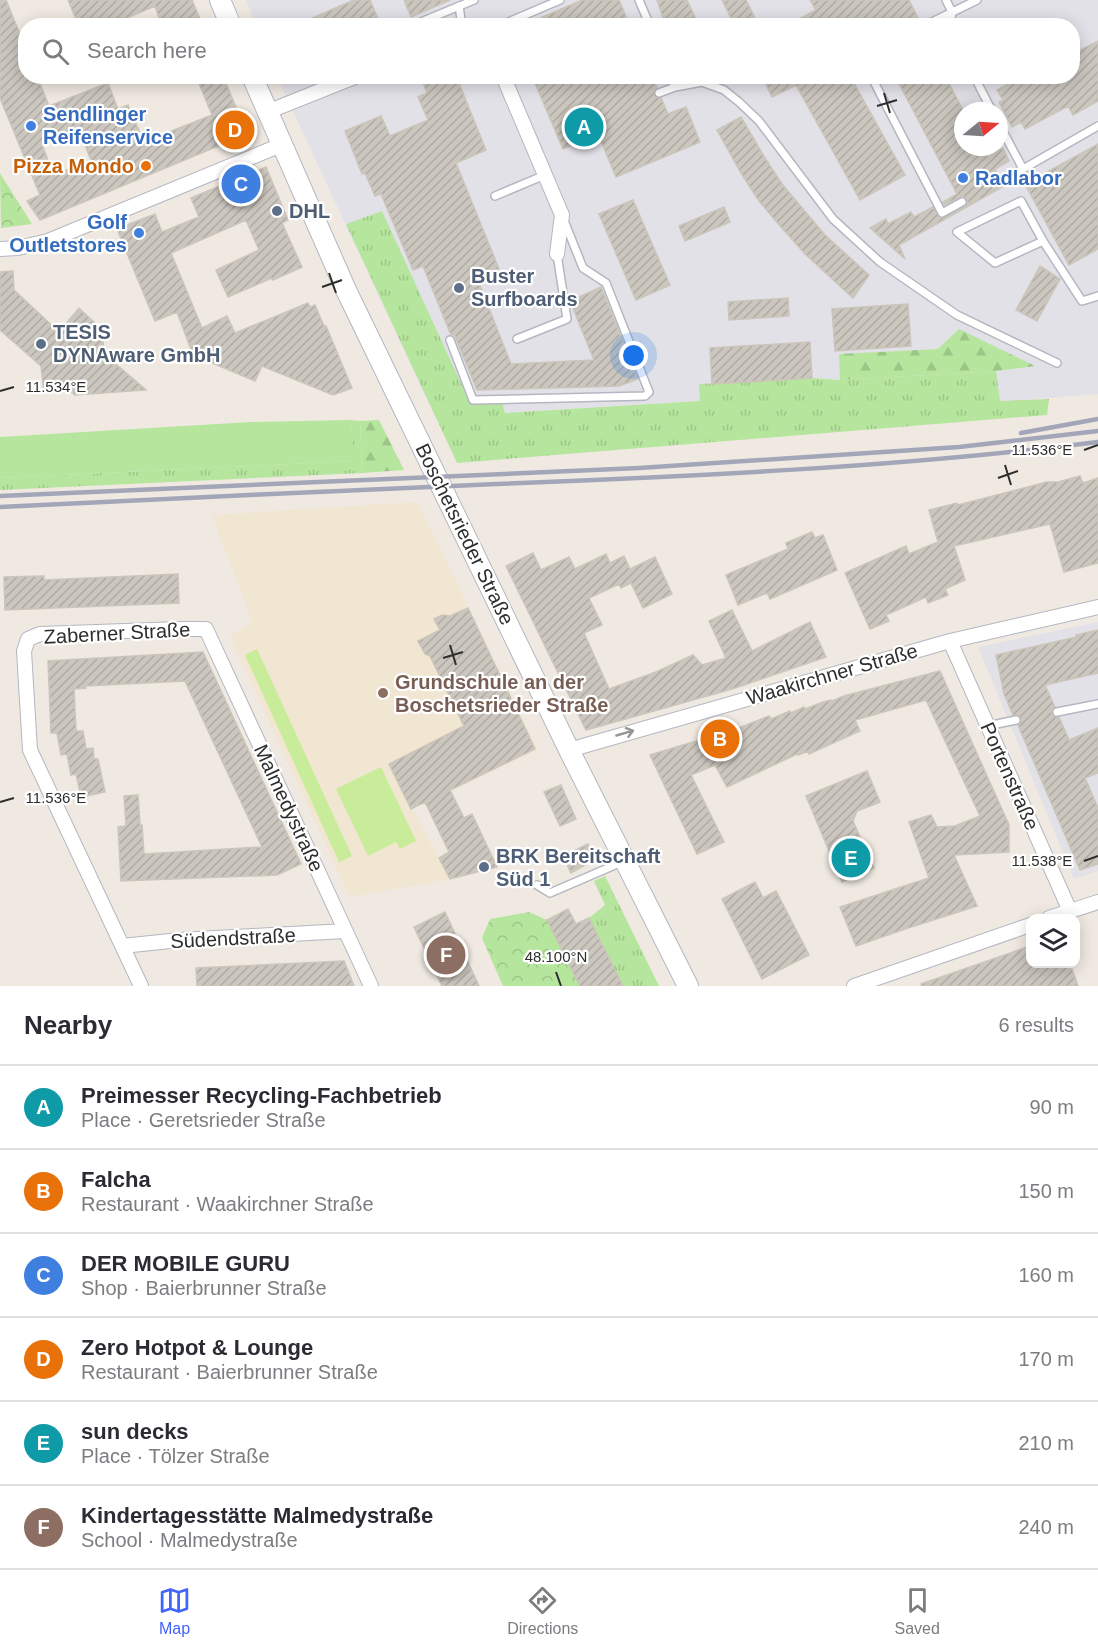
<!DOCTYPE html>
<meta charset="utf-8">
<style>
body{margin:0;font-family:Helvetica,sans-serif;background:#f2f2f3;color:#2b2b33}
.controls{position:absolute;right:18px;bottom:18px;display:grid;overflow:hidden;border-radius:12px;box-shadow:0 3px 15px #0003}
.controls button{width:54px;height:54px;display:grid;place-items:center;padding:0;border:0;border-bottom:2px solid #e1e1e2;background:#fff;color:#2b2b33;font:30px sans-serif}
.compass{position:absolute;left:954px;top:102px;width:54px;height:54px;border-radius:50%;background:#fff;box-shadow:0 3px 15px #0003;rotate:72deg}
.you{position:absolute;left:634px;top:356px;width:21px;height:21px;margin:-15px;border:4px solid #fff;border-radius:50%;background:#1a73e8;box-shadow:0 0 0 9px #1a73e833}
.badge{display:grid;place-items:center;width:39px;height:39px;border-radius:50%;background:#4264fb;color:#fff;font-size:20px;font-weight:700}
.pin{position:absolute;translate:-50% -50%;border:3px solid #fff;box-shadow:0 2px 6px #0006}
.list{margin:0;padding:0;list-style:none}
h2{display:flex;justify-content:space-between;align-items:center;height:78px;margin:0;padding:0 24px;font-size:26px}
h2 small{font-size:20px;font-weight:400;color:#7c7c81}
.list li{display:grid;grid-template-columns:39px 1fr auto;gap:18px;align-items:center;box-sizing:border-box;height:84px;padding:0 24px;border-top:2px solid #e1e1e2}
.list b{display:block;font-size:22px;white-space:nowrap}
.list p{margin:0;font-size:20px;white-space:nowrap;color:#7c7c81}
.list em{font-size:20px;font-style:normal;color:#7c7c81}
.icon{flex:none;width:33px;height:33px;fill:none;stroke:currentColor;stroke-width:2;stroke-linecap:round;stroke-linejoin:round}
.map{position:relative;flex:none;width:1098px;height:986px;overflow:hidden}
.search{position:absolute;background:#fff;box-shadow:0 3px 15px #0003;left:18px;right:18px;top:18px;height:66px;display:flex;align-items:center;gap:15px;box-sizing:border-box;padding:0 21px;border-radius:24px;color:#7c7c81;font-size:22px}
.sheet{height:582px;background:#fff}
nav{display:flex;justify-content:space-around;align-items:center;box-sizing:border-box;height:84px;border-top:2px solid #e1e1e2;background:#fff;font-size:16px;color:#7c7c81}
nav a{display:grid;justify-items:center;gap:3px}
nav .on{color:#4264fb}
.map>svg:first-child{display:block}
</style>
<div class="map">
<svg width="1098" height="986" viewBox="0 0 1098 986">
<defs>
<pattern id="grass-tufts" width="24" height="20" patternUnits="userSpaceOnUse" patternTransform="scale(1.5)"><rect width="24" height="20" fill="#b6e59e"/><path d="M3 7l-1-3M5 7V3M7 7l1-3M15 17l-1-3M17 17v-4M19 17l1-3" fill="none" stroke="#9dc588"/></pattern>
<pattern id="forest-firs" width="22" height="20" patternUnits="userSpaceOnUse" patternTransform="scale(1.5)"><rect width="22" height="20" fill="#b6e59e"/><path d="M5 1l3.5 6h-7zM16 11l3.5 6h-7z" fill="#9dc588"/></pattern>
<pattern id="park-crowns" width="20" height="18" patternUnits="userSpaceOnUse" patternTransform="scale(1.5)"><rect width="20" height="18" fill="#b6e59e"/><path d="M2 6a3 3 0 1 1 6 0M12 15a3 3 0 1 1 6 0" fill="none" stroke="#9dc588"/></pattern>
<pattern id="building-hatch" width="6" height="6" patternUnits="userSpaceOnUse" patternTransform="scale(1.5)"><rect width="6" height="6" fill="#cbc7bf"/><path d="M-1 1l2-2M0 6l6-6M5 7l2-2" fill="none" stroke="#afaba4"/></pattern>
</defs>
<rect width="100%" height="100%" fill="#efe9e1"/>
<path fill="#e3e1e8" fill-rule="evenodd" d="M246,0H1098V394L1000,402L995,371L840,380L812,378L708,383L699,389L700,401L435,417L277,77L1072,76V26H256ZM963,111H999V147H963Z
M1098,622V871L1074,879L978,647Z"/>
<path fill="#f0e6d1" d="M417,502L538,750L412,809L450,879L350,897L230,637L252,621L212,515Z"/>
<path fill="url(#grass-tufts)" d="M382,211L470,403L502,402L505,413L700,401L699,384L812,378L840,380L996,371L1000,401L1049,399L1047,415L457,463L346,224Z
M351,420L360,421L362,473L0,490V478L353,461Z
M605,876L659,986H623L589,918L605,905L594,881Z"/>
<path fill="url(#forest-firs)" d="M959,329L1035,366L996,371L840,380L839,354L938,349Z
M379,420L404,470L362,473L360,421Z"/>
<path fill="url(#park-crowns)" d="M0,173L3,178L32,224L1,228Z
M529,912L547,920L580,986H503L482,938L490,919Z"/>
<path fill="#b6e59e" d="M351,420L354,461L0,478V437L251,422Z"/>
<path fill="#c9ec9a" d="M257,649L352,856L339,862L245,655Z
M381,767L416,841L400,849L396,842L368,856L336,789Z"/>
<path fill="url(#building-hatch)" stroke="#cbc5ba" stroke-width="1.5" fill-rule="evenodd" d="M0,0H6L26,49V76H37L49,106L108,83L118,109L128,105L144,142L212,115L196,76H223L247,134L40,220L27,201L40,195L0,98ZM79,130L91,160L54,175L42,145Z
M68,0H192L203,26H162L155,6L108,26H79Z
M354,0H370L381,26H294Z
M404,0H450L411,17Z
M582,0H619L630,26H522Z
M657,0H687L699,26H666Z
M722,0H746L759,26H735Z
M810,0H909L919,20H917L919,24L918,26H786L816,10Z
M1098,41V101L1073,115L1068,106L1025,129L1021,122L1012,127L999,102L1003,100L997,90L1022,76H1072V54Z
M431,76H456L486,150L456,163L499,269L477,278L511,364L594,360L570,301L601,287L638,379L619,386L477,390L454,334L451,335L423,266L413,270L381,194L375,196L365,173L362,174L345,131L381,116L390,136L428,120L418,97L427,93L422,80Z
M532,76H652L657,88L654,92L655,97L661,98L668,114L686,107L700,142L616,177L598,134L563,149Z
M762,76H850L905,175L860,200L796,85L772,97Z
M895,76H945L963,110V147H983L988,156L1003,148L1009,161L995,169L999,176L996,179V183L999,186H1004L899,245L905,259L870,228L886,219L888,224L911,212L914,217L933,207L939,217L944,218L965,207L968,202L965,198L962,196L944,205L943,202L957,194Z
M741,117L765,158L782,184L824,234L869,275L853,298L805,254L781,227L759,201L741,173L717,130Z
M1098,144V249L1069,265L1025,184Z
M266,167L288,220L282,223L302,267L273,280L272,278L228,297L216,270L259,250L246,220L171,253L202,328L227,316L235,333L308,303L310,307L315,305L324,326H326L352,388L333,395L262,366L255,381L193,355L177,312L155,321L117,229L155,214L162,232L199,217L191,198Z
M633,200L670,285L636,300L599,214Z
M724,207L730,222L685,241L679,226Z
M1040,266L1060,279L1037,321L1016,310Z
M13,271L14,290L59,332L79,308L99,327L103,340L104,354L146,390L75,395L70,391L44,393L41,366L0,330V272Z
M788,298L789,316L729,320L728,302Z
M908,304L911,346L835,351L832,309Z
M810,342L812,378L712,384L710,348Z
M1080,476L1083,483L1098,478V563L1064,572L1050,524L954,546L965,580L945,589L948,595L928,603L926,597L886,615L889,621L870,629L845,573L906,546L909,554L938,542L929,510L957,503L958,505L1047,482H1058Z
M812,532L815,538L823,535L837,570L770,599L767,593L738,605L726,575L788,549L786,543Z
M533,553L541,570L569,557L575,569L606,554L610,563L624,556L630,569L655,557L672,594L643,608L631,583L621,588L619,584L589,598L602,625L584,633L609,689L656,672L693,655L702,665L726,658L709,621L732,610L752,651L810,622L826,657L732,689L586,730L506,566Z
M178,574L179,603L5,610L4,577L44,576V580Z
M468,608L535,749L450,790L464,818L472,814L497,867L450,879L439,858L449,852L425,802L411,809L389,764L464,726L430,656L425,654L418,641L440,630L434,619L442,615L450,616Z
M1098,630V673L1045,685L1055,707L1052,710V714L1055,717H1059L1069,740L1098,728V773L1085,778L1098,808V864L1080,870L1018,725L1021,722V718L1018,715H1013L1004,694L996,655L1077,637L1076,635Z
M203,652L301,864L277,875L121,881L118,827L126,826L124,796L138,795L140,825H142L144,854L262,847L185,681L85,686L86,688L74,689L76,731H83L86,749L93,748L94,759H98L105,792L81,797L76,774L71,775L67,754L61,755L57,733H51L48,661Z
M940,671L1009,825V852L954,855L977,906L908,928L856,946L840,907L929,878L909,822L931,815L937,827L955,826L980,816L926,700L855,720L860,731L809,754L808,751L798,755L797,754L727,787L715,765L691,775L724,842L697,854L650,755L736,729L769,716L771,719L790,711L791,713L804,707L805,709L823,702L831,700L832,701L844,696Z
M867,771L880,802L857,811L853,821L874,868L842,882L806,796Z
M561,785L576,819L560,826L544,792Z
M588,844L596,859L571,873L563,856Z
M755,882L763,898L776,891L809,955L762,979L722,899Z
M568,909L576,924L589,918L623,986H580L547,920Z
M445,912L479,986H442L414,927Z
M1030,946V963H1070L1078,986H922L921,984Z
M344,961L354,986H197L196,968Z"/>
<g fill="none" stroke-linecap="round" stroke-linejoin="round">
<defs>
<path id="lane" d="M639,0L650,26
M946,0L952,12L950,26
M459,6L462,26
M416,24L474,0
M499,26L560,0
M924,26L977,0
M671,76L675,87
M871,76L942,213L962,202
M974,76L992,111
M659,93L675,87L702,82L724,90L739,102L759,121L833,219L880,262L957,315L1057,363
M999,124L1023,169L1001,181
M1023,169L1098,126
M495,196L545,175
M1043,241L995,263L957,232L1021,201L1043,241L1082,301L1098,296
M517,339L567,319L557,254
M450,340L473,400L645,396L649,392L606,283L583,268L565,223
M1057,712L1098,704
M987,726L1016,720
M537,885L550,893L622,862"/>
<path id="street" d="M503,76L562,215L557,254
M267,112L357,76
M0,249L18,248L48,241L281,145
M950,641L1070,911
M569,750L950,641L1098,607
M1049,918L1098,902
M122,946L180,940L345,931
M141,986L30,750L24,651L28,639L40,634L182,629H206L371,986
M854,986L1030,925"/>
<path id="secondary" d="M220,0L231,26
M252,76L346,290L569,750L688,986"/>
</defs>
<use href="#lane" stroke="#b4b7c1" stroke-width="10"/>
<use href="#street" stroke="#b4b7c1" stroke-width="16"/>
<use href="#secondary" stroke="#b4b7c1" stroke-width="22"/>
<use href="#lane" stroke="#fff" stroke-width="7"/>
<use href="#street" stroke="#fff" stroke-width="14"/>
<use href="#secondary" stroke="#fff" stroke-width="20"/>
<path stroke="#a3a6b8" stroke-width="4.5" d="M1021,433L1098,419
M0,496L639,468L959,447L1098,431
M0,507C166,499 331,491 497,484C698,476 899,467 1098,442"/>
</g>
<defs><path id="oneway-shaft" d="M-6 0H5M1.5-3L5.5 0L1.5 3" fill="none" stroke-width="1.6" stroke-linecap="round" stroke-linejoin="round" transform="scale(1.5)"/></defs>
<use stroke="#969696" href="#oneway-shaft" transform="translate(625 733) rotate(-16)"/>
<path fill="none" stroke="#2e2e2e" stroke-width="2" d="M884,93L890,113M877,106L897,100M329,273L336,293M322,287L342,280M0,391L14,387M1084,450L1098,445M1005,465L1011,485M998,478L1018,471M450,645L456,665M443,658L463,652M0,802L14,798M1084,861L1098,856M556,972L561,986"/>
<g fill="#3f7fe0" stroke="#fff" stroke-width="2">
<circle cx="31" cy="126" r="6"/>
<circle cx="963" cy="178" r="6"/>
<circle cx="139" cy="233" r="6"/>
</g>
<circle fill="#e8710a" stroke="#fff" stroke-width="2" cx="146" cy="166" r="6"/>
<g fill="#5c6f8a" stroke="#fff" stroke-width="2">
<circle cx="277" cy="211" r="6"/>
<circle cx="459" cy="288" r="6"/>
<circle cx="41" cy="344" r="6"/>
<circle cx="484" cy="867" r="6"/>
</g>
<circle fill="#8d6e63" stroke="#fff" stroke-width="2" cx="383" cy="693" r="6"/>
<g text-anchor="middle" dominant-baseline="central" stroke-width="4.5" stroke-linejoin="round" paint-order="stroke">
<g font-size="20" font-weight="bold" fill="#366cbe" stroke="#fff" text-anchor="start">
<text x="43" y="114">Sendlinger<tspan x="43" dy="23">Reifenservice</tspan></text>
<text x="975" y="178">Radlabor</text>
<text x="127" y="222" text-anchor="end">Golf<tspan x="127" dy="23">Outletstores</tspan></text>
</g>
<g font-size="20" font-weight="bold" fill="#c56008" stroke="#fff" text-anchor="end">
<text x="134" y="166">Pizza Mondo</text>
</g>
<g font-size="20" font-weight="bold" fill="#4e5e75" stroke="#fff" text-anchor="start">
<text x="289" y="211">DHL</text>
<text x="471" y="276">Buster<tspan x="471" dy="23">Surfboards</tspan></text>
<text x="53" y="332">TESIS<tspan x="53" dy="23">DYNAware GmbH</tspan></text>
<text x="496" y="856">BRK Bereitschaft<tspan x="496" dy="23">Süd 1</tspan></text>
</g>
<g font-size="20" fill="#2e2e2e" stroke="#fff">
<text transform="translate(465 534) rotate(64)">Boschetsrieder Straße</text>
<text transform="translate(117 633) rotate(-3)">Zaberner Straße</text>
<text transform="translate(832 674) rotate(-16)">Waakirchner Straße</text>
<text transform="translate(1010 776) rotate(66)">Portenstraße</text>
<text transform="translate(289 808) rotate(65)">Malmedystraße</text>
<text transform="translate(233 938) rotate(-3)">Südendstraße</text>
</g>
<g font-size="20" font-weight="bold" fill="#785e54" stroke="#fff" text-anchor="start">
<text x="395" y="682">Grundschule an der<tspan x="395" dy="23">Boschetsrieder Straße</tspan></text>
</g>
</g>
<g font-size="15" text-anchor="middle" fill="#2e2e2e" stroke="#fff" stroke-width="4.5" stroke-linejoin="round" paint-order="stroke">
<text x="56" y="392">11.534°E</text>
<text x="1042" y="455">11.536°E</text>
<text x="56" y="803">11.536°E</text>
<text x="1042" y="866">11.538°E</text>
<text x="556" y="962">48.100°N</text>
</g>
</svg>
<div class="controls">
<button><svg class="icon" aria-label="layers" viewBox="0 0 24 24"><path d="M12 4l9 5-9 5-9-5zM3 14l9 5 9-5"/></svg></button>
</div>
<svg class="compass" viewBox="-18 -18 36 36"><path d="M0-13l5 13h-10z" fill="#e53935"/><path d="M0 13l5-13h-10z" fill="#7c7c81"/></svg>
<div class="you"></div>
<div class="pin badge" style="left:584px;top:127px;background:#0f9aa8">A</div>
<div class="pin badge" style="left:720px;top:739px;background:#e8710a">B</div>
<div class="pin badge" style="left:241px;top:184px;background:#3f7fe0">C</div>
<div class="pin badge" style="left:235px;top:130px;background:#e8710a">D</div>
<div class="pin badge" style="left:851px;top:858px;background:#0f9aa8">E</div>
<div class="pin badge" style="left:446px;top:955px;background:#8d6e63">F</div>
<div class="search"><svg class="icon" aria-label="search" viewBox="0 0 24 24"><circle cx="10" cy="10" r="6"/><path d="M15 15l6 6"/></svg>Search here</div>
</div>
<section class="sheet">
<h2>Nearby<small>6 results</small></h2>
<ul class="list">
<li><span class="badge" style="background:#0f9aa8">A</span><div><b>Preimesser Recycling-Fachbetrieb</b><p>Place · Geretsrieder Straße</p></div><em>90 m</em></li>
<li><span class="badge" style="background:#e8710a">B</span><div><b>Falcha</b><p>Restaurant · Waakirchner Straße</p></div><em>150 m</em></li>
<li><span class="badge" style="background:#3f7fe0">C</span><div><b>DER MOBILE GURU</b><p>Shop · Baierbrunner Straße</p></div><em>160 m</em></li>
<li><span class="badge" style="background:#e8710a">D</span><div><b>Zero Hotpot &amp; Lounge</b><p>Restaurant · Baierbrunner Straße</p></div><em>170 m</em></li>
<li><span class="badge" style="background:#0f9aa8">E</span><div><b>sun decks</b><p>Place · Tölzer Straße</p></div><em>210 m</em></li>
<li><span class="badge" style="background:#8d6e63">F</span><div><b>Kindertagesstätte Malmedystraße</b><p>School · Malmedystraße</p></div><em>240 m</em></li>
</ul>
</section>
<nav>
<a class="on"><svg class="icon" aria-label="map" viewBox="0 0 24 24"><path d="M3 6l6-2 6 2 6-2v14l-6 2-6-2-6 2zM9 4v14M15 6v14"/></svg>Map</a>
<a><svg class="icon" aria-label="directions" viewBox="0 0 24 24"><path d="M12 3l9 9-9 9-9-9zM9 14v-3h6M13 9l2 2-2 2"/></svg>Directions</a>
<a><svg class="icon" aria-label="saved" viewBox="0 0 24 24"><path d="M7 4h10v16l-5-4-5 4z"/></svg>Saved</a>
</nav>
